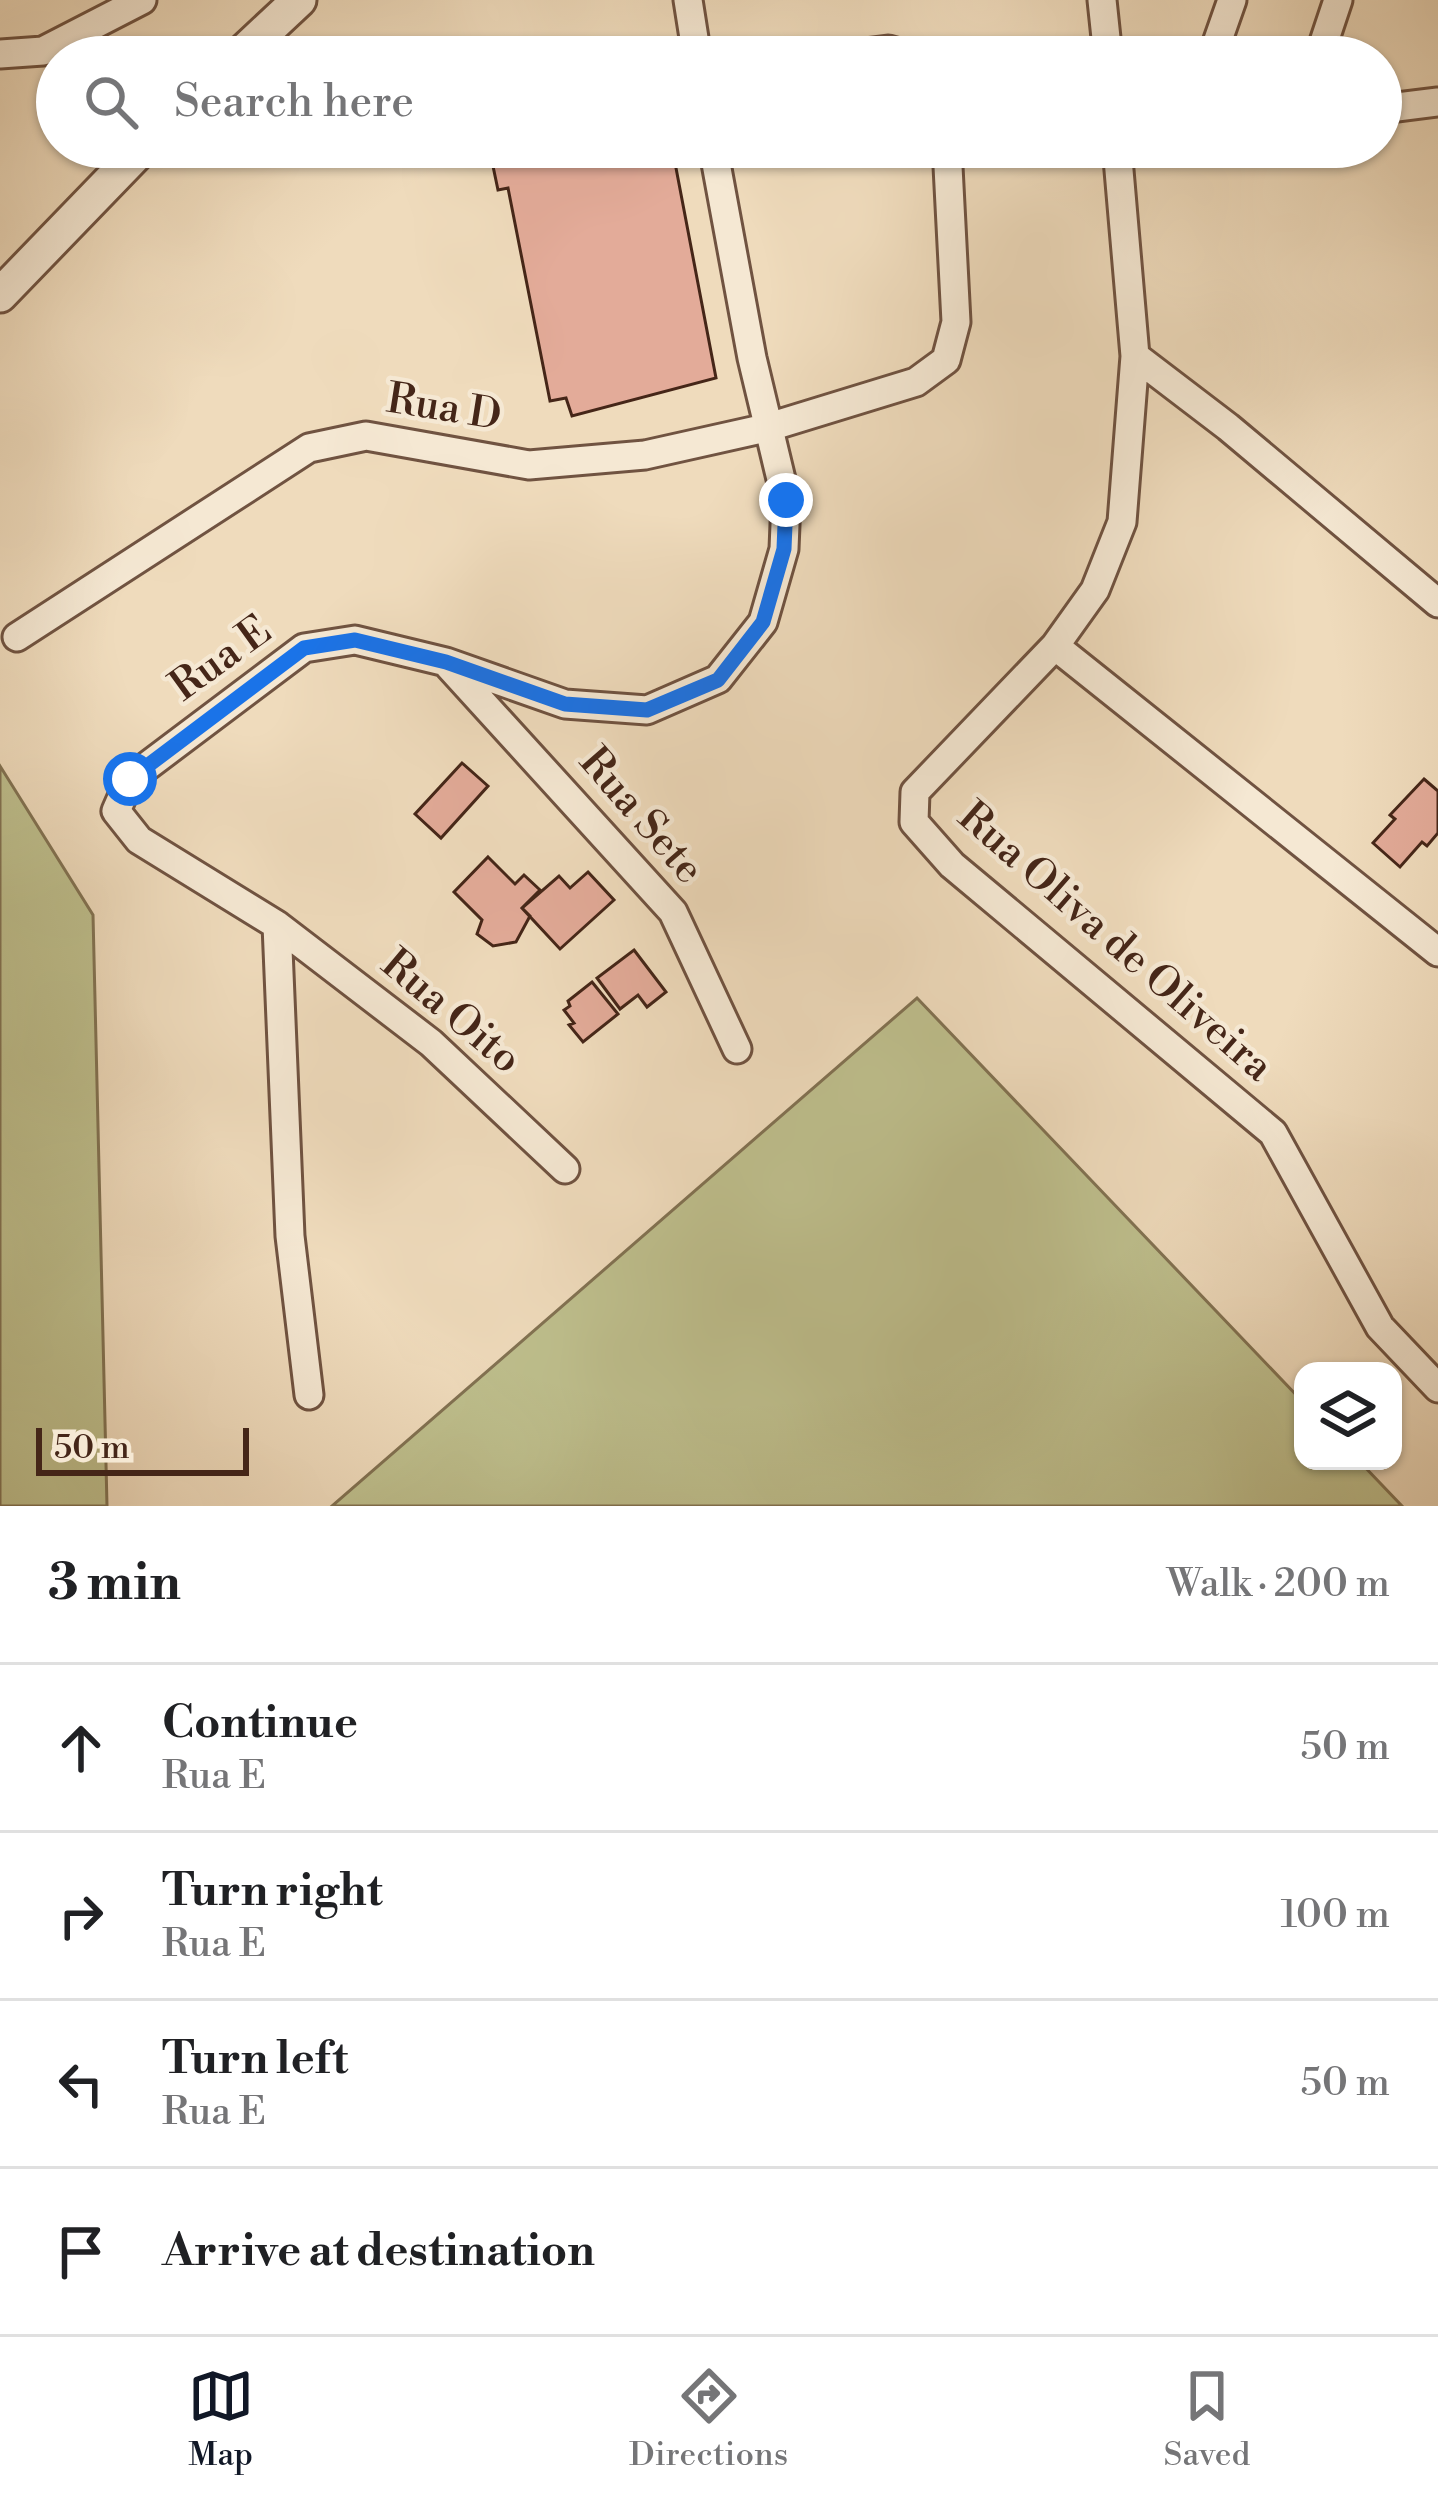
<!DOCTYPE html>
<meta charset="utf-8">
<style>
body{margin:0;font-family:"Libre Bodoni",serif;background:#f2f2f2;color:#202124}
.controls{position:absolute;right:36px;bottom:36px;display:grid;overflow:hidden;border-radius:24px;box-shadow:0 3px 9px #0004}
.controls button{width:108px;height:108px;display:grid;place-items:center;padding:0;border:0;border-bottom:3px solid #e0e0e0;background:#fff;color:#202124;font:60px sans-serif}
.scale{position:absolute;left:36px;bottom:30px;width:213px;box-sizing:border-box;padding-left:12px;border:6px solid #452618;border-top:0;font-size:33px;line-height:42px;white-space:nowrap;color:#452618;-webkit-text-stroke:9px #f5e8d3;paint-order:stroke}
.stop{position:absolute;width:36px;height:36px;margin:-27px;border:9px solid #1a73e8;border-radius:50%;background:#fff}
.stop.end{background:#1a73e8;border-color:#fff;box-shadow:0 3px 12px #0008}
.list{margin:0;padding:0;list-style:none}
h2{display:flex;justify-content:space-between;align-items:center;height:156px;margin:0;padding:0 48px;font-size:51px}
h2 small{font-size:39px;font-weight:400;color:#757577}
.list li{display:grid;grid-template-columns:78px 1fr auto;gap:36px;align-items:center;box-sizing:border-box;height:168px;padding:0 48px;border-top:3px solid #e0e0e0}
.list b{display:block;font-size:45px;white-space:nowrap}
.list p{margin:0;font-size:39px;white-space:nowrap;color:#757577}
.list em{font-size:39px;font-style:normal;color:#757577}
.icon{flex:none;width:66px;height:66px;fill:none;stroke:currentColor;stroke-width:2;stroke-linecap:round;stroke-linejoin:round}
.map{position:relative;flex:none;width:1438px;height:1506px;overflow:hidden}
.search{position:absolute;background:#fff;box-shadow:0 3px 9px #0004;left:36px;right:36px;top:36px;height:132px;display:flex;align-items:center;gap:30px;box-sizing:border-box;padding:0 42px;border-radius:66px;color:#757577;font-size:45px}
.sheet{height:828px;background:#fff}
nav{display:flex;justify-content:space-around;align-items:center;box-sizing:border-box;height:168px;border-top:3px solid #e0e0e0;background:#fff;font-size:33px;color:#757577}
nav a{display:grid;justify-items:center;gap:6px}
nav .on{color:#111827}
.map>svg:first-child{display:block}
</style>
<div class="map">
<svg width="1438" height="1506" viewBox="0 0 1438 1506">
<rect width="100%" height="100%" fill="#efdbbc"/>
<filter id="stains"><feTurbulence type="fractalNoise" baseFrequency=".00167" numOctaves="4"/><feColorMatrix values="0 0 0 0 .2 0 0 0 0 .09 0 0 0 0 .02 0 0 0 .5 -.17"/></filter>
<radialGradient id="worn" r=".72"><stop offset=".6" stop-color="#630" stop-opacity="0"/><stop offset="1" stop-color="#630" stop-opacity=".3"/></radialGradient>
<path fill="#bebf8d" stroke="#827252" stroke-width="3" d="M0,766L93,915L107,1506H0Z
M917,998L1303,1402V1461H1359L1402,1506H332Z"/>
<path fill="#e3ab99" stroke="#452618" stroke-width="3" d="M489,147H672L716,378L572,416L566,398L550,401L508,188L498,190Z
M462,763L488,786L441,838L415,814Z
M1424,779L1438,791V833L1427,846L1422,842L1400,867L1373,843L1395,819L1390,815Z
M488,857L515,884L524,875L540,890L522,908L530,916L516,942L493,946L477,934L482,920L454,892Z
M588,872L614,900L560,949L522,908L559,876L570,888Z
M634,950L666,992L647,1007L638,995L620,1009L597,978Z
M592,982L618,1014L583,1042L569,1025L574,1023L564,1010L570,1006L568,1001Z"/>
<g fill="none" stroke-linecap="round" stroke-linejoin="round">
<defs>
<path id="minor" d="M688,0L697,57
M1102,0L1108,57
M0,54L43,51L142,0
M833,57L888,50L913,57
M1212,57L1232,0
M1319,57L1338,0
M1381,109L1438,102
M1117,147L1135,356L1122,522L1095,590L1055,646L915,792L914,822L952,865L1273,1133L1380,1327L1438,1388
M1135,356L1228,427L1438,603
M17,637L309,448L366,436L529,465L645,455L766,428L916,382L946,360L956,322L947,147
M1055,646L1438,952
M449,666L673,912L737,1049
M277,925L290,1236L309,1395
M565,1169L431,1043L277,925L139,840L116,811L130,779L304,648L355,640L446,662L565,704L647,710L718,679L763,622L784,549L786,500L752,358L713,147"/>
<path id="tertiary" d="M238,57L299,0
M0,295L143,147"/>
</defs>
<use href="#minor" stroke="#705341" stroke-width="33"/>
<use href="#tertiary" stroke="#705341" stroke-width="39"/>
<use href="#minor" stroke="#f5e8d3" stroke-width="27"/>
<use href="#tertiary" stroke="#f5e8d3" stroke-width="33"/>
</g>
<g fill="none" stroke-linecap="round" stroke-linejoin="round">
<path stroke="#1a73e8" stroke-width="15" d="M130,779L304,648L355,640L446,662L565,704L647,710L718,680L763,622L784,549L786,500"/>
</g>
<g text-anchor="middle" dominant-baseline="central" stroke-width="9" stroke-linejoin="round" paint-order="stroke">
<g font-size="42" fill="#452618" stroke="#f5e8d3">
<text transform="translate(444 408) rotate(9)">Rua D</text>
<text transform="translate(221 659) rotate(-36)">Rua E</text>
<text transform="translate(641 816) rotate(49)">Rua Sete</text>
<text transform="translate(1115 942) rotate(41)">Rua Oliva de Oliveira</text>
<text transform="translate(451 1012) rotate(40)">Rua Oito</text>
</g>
</g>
<rect width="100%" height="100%" filter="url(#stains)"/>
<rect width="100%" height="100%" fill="url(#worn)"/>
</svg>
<div class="controls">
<button><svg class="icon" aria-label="layers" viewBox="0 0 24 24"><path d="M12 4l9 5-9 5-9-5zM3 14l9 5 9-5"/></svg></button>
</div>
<div class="scale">50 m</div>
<div class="stop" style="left:130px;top:779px"></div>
<div class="stop end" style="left:786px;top:500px"></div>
<div class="search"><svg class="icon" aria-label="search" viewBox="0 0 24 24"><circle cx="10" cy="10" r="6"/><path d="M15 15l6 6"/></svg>Search here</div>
</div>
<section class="sheet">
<h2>3 min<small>Walk · 200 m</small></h2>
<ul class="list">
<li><svg class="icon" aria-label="ahead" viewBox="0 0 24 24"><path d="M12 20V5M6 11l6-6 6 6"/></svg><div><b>Continue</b><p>Rua E</p></div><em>50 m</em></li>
<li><svg class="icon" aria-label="right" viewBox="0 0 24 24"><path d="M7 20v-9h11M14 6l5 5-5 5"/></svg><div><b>Turn right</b><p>Rua E</p></div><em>100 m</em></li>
<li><svg class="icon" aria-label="left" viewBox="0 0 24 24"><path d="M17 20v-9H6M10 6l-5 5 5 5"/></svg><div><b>Turn left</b><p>Rua E</p></div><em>50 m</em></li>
<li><svg class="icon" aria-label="arrive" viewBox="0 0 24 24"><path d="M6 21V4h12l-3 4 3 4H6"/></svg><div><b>Arrive at destination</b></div></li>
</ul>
</section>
<nav>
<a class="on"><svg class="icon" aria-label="map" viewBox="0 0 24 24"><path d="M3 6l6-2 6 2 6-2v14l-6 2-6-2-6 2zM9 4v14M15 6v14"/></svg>Map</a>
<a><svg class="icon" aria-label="directions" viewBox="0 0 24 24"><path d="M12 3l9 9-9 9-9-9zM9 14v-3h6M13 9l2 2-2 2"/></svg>Directions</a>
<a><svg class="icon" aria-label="saved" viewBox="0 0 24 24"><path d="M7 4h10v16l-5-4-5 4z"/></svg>Saved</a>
</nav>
